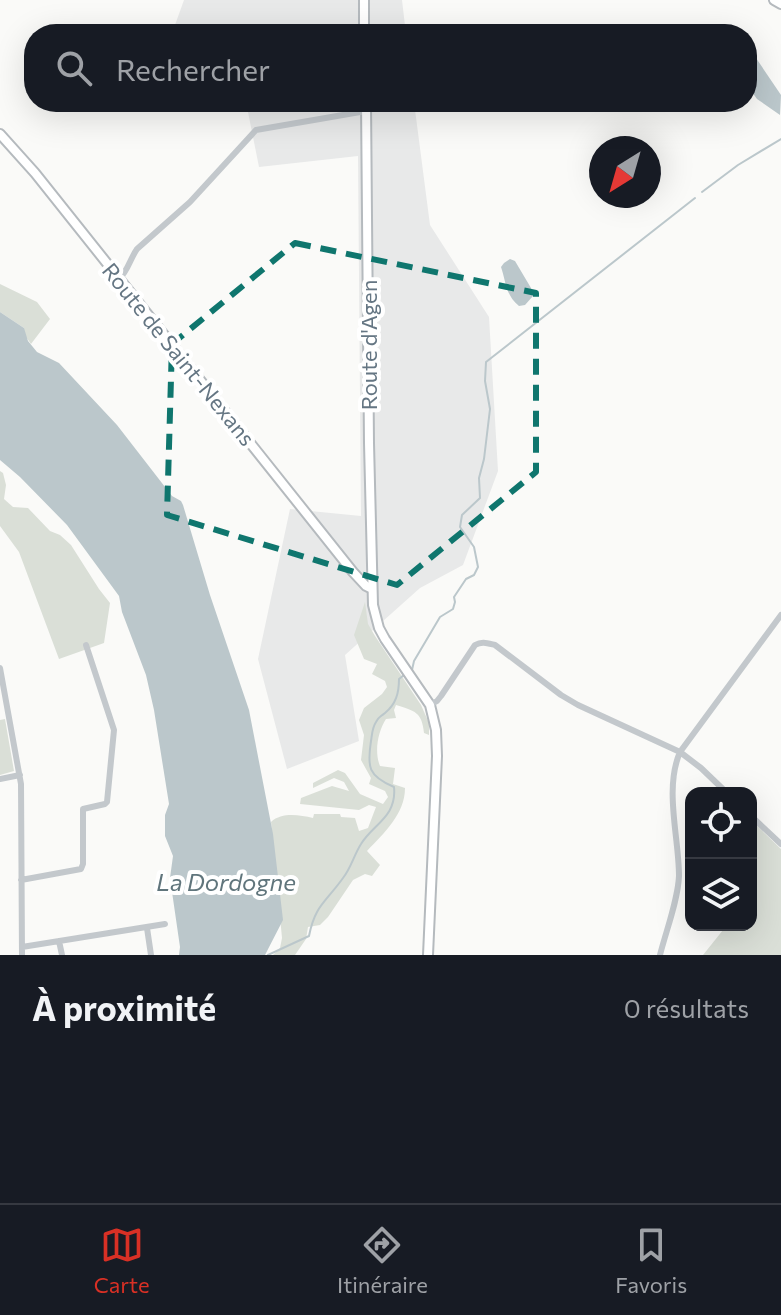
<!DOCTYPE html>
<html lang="fr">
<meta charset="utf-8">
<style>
body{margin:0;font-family:Commissioner,sans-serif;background:#242831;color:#f1f3f6}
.controls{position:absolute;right:24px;bottom:24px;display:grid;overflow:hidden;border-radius:16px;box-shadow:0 8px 32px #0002}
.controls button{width:72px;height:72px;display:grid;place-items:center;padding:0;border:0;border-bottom:2px solid #363941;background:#171b24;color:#f1f3f6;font:40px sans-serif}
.compass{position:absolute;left:589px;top:136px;width:72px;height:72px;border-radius:50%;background:#171b24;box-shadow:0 8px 32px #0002;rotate:217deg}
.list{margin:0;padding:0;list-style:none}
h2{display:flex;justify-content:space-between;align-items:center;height:104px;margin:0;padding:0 32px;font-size:34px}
h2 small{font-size:26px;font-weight:400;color:#9ea1a6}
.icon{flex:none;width:44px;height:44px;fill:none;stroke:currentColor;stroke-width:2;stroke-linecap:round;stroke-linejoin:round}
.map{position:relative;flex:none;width:781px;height:955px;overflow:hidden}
.search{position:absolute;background:#171b24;box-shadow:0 8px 32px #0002;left:24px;right:24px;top:24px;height:88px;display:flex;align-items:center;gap:20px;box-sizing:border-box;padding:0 28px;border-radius:32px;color:#9ea1a6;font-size:30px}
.sheet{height:248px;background:#171b24}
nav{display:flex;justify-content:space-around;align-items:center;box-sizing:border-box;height:112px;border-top:2px solid #363941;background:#171b24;font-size:22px;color:#9ea1a6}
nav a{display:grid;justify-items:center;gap:4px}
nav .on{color:#d93025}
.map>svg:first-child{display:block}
</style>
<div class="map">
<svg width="781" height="955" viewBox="0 0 781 955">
<rect width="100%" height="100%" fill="#fafaf8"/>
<path fill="#e8e9e9" d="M184,0H402L406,34H232L175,25Z
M246,102H414L430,225L489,317L498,471L463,565L420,588L345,655L359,741L287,769L258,659L290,509L361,516L358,156L259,167Z"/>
<path fill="#dadfd7" d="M0,284L37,302L50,319L31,344L24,334V328L0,312Z
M0,471L3,473L6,485L4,499L13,507L28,508L50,531L60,535L71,545L99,589L110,603L104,643L59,659L19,552L0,526Z
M365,602L368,624L375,636L421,705L429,723V735L424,733C422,712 415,711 396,705L394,710L396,718L386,719C378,731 374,752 380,766L395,768L393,784L405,788C405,814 384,833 367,851L380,865L372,876L365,874L353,880L328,917L320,925L308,927L306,939L295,955H273L280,948L282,938L271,822C282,812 299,815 313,818L314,814H340L341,817L355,818L359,831L368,828L376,807L369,805L359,810L300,804L301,798L332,786L349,791L344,782L334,778L313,788V783L338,770L345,773L360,794L383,804L388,797L385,791L369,784L371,778L361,760L364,735L359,720L364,708L382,694L387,687L385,681L372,674L377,664L364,659L354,635Z
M5,719L14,771L0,775V720Z
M751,820L781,849V955H703L727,925H751Z"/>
<path fill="#bbc7cb" d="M747,57L756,58L781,95L780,115L757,99L747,85Z
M510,259L515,261L531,288L533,296L525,305L519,306C506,296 506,282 501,267L504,263Z
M0,312L24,328L28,341L37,352L59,363L117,425L172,496L181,501L183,505L210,595L249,710L273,834L283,920L265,955H179L180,947L170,878L173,856L165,836V815L169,804L154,710L146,675L122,612L119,596L67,525L20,477L0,460Z"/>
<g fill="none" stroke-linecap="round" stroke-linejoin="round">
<path stroke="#bbc7cb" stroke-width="2" d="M702,192L738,165L781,139
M412,670L414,661L440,617L453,609L455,602L454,597L466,579L474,575L478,567L474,547L460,527L462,515L480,498L479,478L484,459L490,409L485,381L486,362L695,198
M268,955L309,936C315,905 326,902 343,878C351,868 354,855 361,844C373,824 397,817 394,787C368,776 367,767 371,741C372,735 372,728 376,722C379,716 379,718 385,713C396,704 399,693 399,679L404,675"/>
<defs>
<path id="major" d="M364,0V34
M774,0L781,4
M366,102L369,443L373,605L379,628L385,639L430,705L436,730L437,756L428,955
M0,134L35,173L353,572L366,586L372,589"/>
</defs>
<use href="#major" stroke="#b5babe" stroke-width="12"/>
<path stroke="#c3c8cc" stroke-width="6" d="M119,279C128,271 130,259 137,249L190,202L256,130L366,111
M0,668L21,784L22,955
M430,705L437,701L441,696L475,645C482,641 487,643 495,645L561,695L578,705L680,752L701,768L727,793
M0,779L20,775
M751,816L781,844
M21,880L81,869L83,864V809L105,804L107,802L114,730L86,645
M147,928L151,955
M59,941L62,955
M22,947L165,924
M660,955C666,931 678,900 679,876C679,837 664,789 680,752L781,615"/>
<use href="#major" stroke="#fff" stroke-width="8"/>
</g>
<path fill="none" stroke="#0f766e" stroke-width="6" stroke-dasharray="16 10" stroke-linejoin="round" d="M295,243L536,293V472L397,585L167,515L172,344Z"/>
<g text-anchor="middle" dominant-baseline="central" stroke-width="8" stroke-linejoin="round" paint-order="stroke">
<g font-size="22" fill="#657683" stroke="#fff">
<text transform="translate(368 345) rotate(-90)">Route d'Agen</text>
<text transform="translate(179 354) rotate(51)">Route de Saint-Nexans</text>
</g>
<g font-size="24" font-style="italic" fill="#60757c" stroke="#fff">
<text x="226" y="881">La Dordogne</text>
</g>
</g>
</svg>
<div class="controls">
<button><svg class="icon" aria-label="locate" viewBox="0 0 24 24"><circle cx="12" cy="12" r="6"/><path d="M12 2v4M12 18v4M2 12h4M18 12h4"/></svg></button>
<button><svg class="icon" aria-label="layers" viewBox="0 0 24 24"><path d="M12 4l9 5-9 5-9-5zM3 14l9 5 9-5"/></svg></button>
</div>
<svg class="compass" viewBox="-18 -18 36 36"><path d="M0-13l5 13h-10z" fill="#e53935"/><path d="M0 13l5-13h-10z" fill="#9ea1a6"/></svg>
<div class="search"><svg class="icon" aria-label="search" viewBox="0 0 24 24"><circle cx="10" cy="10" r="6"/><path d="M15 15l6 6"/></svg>Rechercher</div>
</div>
<section class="sheet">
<h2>À proximité<small>0 résultats</small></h2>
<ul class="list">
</ul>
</section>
<nav>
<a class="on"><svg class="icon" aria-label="map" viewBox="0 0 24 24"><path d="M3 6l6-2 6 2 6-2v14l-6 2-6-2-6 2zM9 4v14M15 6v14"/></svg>Carte</a>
<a><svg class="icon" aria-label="directions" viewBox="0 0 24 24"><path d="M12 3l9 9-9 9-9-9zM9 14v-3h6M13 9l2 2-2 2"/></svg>Itinéraire</a>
<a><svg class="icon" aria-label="saved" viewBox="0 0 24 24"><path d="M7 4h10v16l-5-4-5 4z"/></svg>Favoris</a>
</nav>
